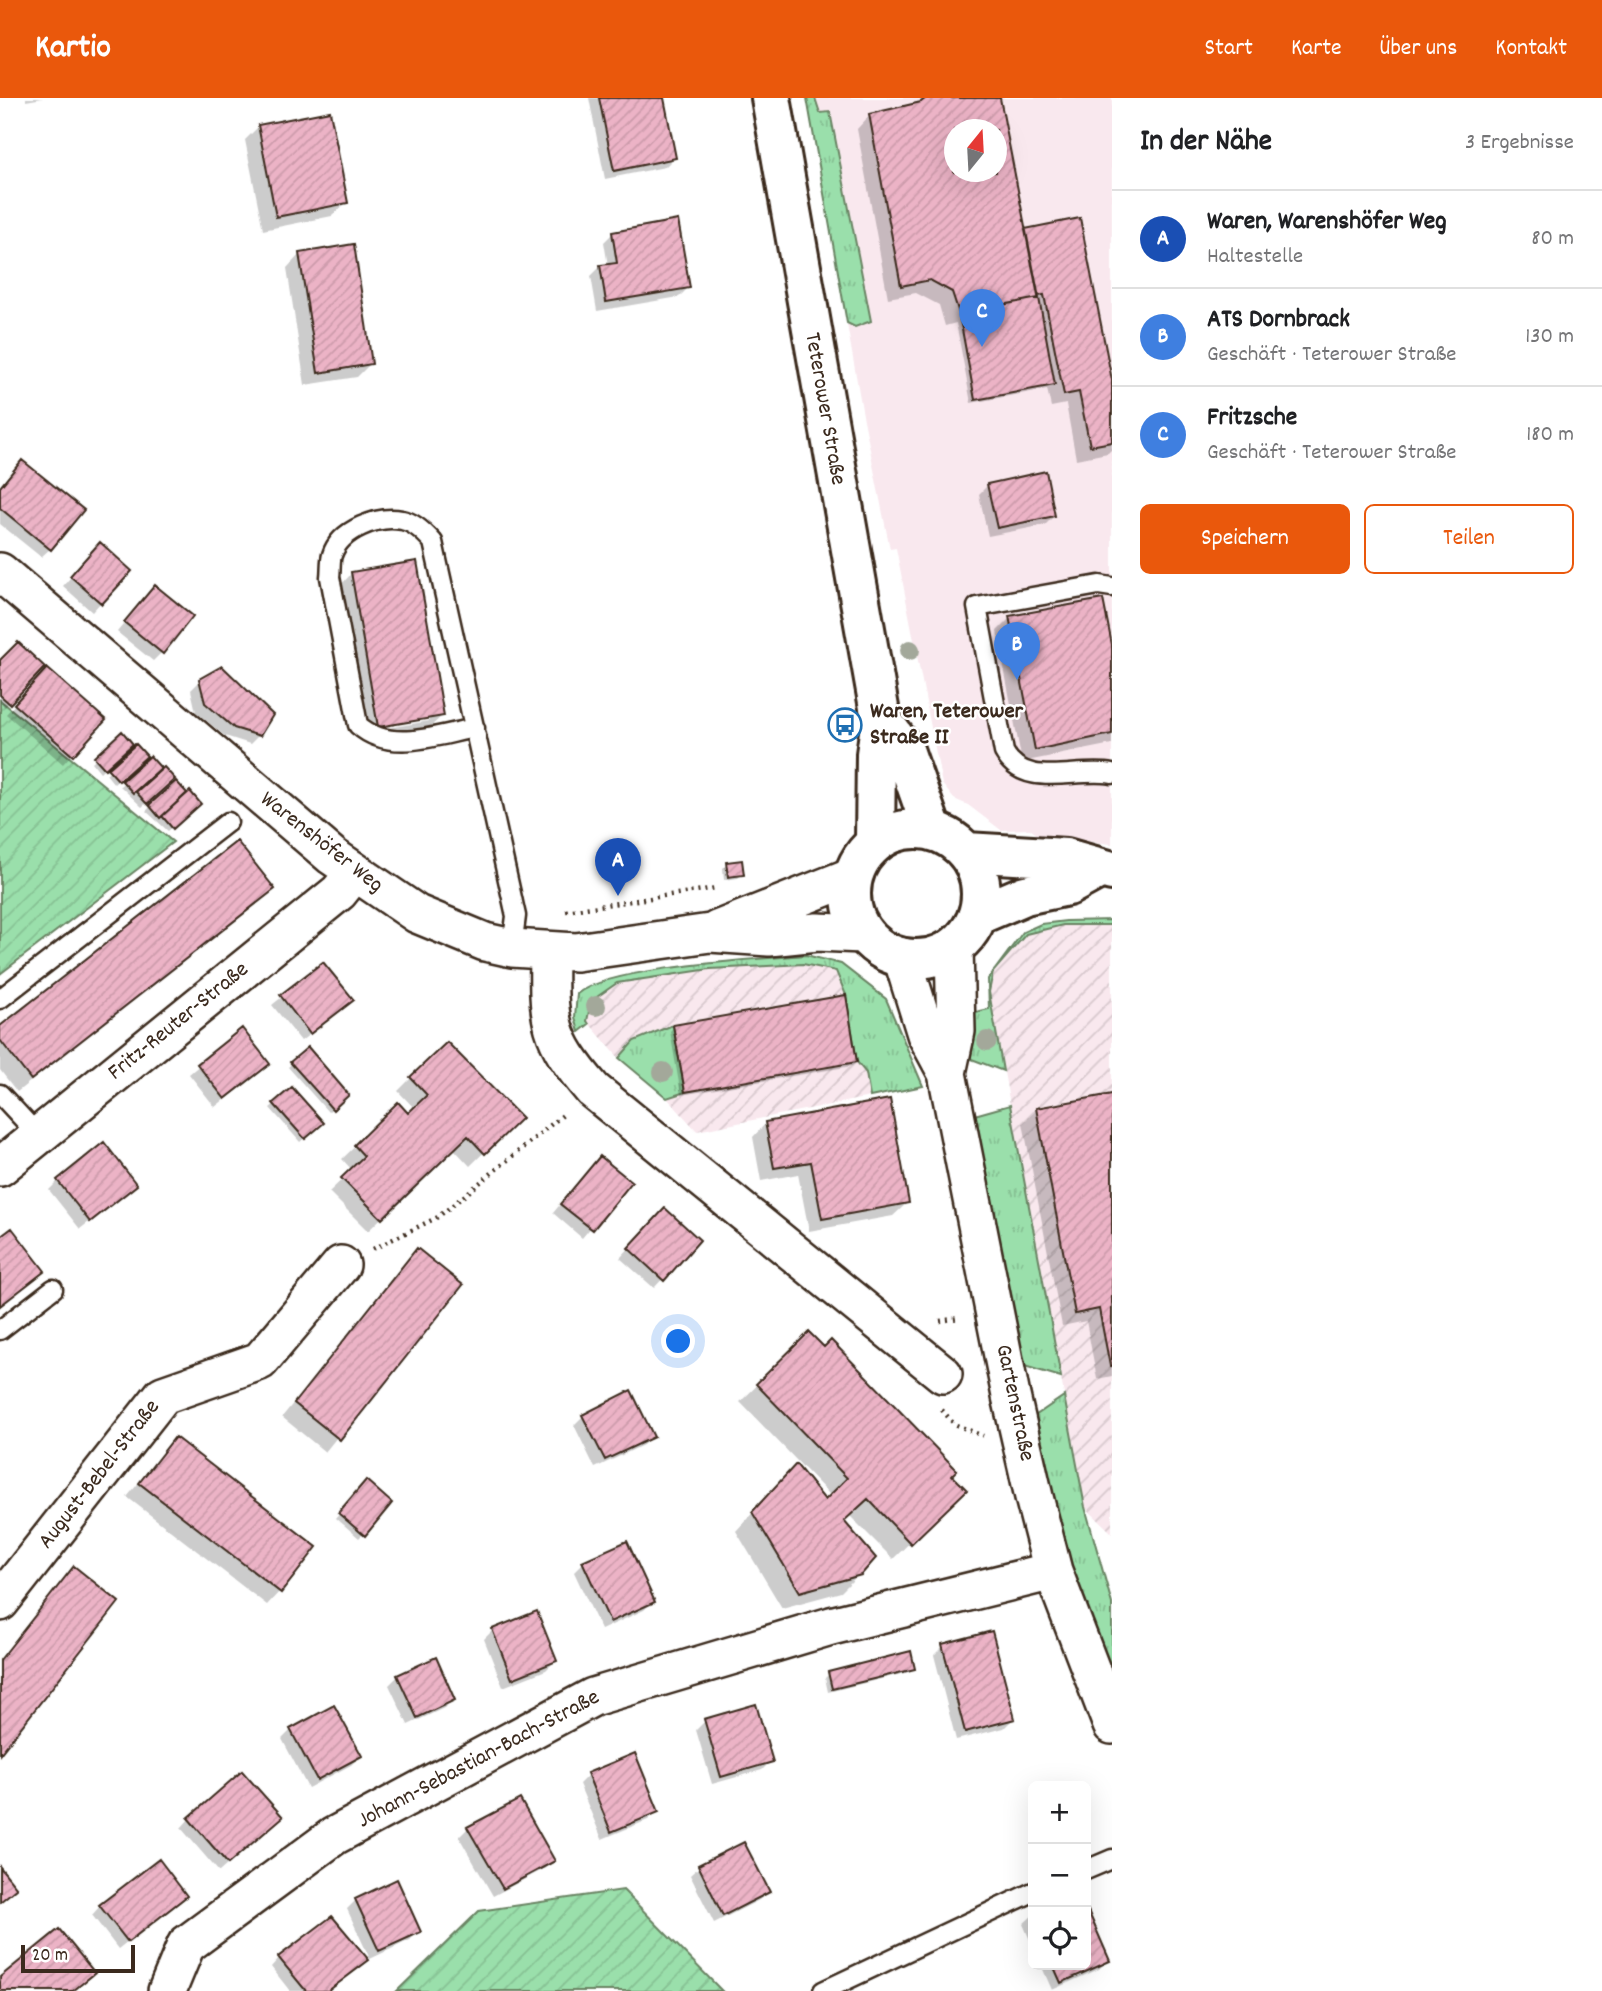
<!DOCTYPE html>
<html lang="de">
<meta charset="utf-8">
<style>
body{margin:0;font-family:Dekko,sans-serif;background:#f2f2f2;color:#202124}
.controls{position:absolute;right:21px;bottom:21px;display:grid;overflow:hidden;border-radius:10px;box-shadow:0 7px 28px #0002}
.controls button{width:63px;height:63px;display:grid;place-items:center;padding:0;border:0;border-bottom:2px solid #e0e0e0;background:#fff;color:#202124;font:35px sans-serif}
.compass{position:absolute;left:944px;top:21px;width:63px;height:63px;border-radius:50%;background:#fff;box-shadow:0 7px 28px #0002;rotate:18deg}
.scale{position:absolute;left:21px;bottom:18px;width:114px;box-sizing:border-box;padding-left:7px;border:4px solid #3b2a1e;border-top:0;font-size:19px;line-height:24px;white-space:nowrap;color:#3b2a1e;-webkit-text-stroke:5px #fff;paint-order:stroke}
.you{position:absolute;left:679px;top:1244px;width:24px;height:24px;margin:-18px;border:5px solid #fff;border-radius:50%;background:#1a73e8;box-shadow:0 0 0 10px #1a73e833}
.badge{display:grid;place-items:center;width:46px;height:46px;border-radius:50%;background:#ea580c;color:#fff;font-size:23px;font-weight:700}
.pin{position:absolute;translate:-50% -58px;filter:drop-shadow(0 2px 4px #0008)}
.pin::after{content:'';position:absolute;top:37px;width:24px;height:21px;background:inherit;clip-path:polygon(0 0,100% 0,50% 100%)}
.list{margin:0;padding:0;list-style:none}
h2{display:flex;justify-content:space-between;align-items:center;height:91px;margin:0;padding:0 28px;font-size:30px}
h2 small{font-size:23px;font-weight:400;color:#757577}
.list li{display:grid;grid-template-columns:46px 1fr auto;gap:21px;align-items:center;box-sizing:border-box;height:98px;padding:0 28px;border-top:2px solid #e0e0e0}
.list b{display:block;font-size:26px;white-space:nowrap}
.list p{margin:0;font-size:23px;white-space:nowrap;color:#757577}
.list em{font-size:23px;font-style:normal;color:#757577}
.actions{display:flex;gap:14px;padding:21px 28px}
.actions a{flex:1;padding:16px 0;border:2px solid #ea580c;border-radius:10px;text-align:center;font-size:24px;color:#ea580c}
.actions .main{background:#ea580c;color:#fff}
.icon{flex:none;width:38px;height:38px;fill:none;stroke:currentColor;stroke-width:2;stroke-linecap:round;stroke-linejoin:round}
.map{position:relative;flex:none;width:1112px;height:1893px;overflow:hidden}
header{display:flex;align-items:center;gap:42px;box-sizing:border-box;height:98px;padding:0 35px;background:#ea580c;color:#fff}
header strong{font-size:33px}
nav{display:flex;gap:38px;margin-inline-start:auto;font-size:24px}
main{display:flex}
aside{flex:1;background:#fff}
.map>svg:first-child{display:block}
</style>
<header>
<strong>Kartio</strong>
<nav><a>Start</a><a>Karte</a><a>Über uns</a><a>Kontakt</a></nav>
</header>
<main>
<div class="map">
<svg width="1112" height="1893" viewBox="0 0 1112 1893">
<defs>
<pattern id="industrial-furrows" width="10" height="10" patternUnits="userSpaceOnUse" patternTransform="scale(1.75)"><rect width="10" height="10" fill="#f9e8ee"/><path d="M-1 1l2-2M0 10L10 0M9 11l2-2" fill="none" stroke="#d6c7cc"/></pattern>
<pattern id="grass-tufts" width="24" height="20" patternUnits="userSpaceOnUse" patternTransform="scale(1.75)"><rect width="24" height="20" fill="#9adfab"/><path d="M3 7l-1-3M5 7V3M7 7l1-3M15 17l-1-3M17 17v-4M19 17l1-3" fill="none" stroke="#86c093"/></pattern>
<pattern id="garden-furrows" width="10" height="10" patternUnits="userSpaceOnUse" patternTransform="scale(1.75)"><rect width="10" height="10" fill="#9adfab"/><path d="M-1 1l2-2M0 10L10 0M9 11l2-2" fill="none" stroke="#86c093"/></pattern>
<pattern id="building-hatch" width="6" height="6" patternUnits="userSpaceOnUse" patternTransform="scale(1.75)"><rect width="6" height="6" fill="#ecb3c6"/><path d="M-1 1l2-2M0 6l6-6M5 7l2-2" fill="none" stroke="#cb9aaa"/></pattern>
</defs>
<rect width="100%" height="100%" fill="#fff"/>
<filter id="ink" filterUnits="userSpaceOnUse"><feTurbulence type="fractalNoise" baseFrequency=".0143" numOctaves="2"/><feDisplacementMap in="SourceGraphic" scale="14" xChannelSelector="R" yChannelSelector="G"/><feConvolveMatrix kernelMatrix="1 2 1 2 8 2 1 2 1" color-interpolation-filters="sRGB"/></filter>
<g filter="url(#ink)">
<path fill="#f9e8ee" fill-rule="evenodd" d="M807,0H1112V746L1039,738L1030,731L1001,732L968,707L954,701L942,686L896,450L890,451L863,317ZM954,32H996V74H954Z"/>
<path fill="url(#industrial-furrows)" d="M1063,827H1112V1435L1085,1409L989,894L993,874L1026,836Z
M803,866L837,873L846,897L857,964L866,975L870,999L697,1033L667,1000L685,994L634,943L619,960L587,923L591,903L617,885L710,871Z"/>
<path fill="url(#grass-tufts)" stroke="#6a8464" stroke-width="2" d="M807,0H815L820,15L830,14L871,223L855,229L847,225Z
M1112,822V827H1063L1026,836L993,874L989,894L1003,973L969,960L967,916L989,911L988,881L1023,834L1041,826L1066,823Z
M806,857L841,866L886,901L923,988L870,999L866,975L857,964L846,897L836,873L803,866L710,871L617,885L591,903L587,923L589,926L579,934L575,919L577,896C608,869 759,861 806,857Z
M673,927L685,994L667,1000L619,960L634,943Z
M1010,1007L1061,1279L1021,1267L971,1018Z
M1064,1298L1085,1409L1112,1506V1595L1071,1468L1032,1320Z"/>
<path fill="url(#garden-furrows)" stroke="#6a8464" stroke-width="2" d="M0,602L173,744L0,876Z
M623,1792L722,1893H397L479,1813Z"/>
<path fill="#0003" fill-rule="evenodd" d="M26,0H43L26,3Z
M589,0H662L674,60L665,69L605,81Z
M920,0H998L1023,133L1112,291V351L1108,355L1076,361L1066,306L1051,309L1047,291L971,305L956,225L945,228L939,207L916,195L888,200L857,31L870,17L921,6ZM954,32H996V74H954Z
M259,28L346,105L332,118L263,132L245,42Z
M613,135L688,190L679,199L597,213L591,178L600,169L608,168L604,144Z
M300,156L371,265L357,279L305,287L287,170Z
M988,387L1054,418L1045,427L988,438L979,396Z
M0,389L50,451L41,459L0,426Z
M91,456L129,473L92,514L63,488Z
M352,475L442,618L428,631L365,642L339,489ZM429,619V623L370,633L369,629Z
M155,489L162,554L153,563L117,534Z
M1010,520L1112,556V646L1022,664L997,533Z
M0,565L43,569L5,609L0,604Z
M38,581L103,622L63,666L6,616Z
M200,583L259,637L250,646L225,638L196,614L191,592Z
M122,636L130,646L100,674L92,664Z
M136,649L145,658L114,686L106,676Z
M150,661L172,681L142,709L120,688Z
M176,685L199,706L168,733L146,713Z
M727,766L742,776L738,780L724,782L723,770Z
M273,791L17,994L0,972V930Z
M323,866L343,911L301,943L272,907Z
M674,929L856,964L852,968L681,997L670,933Z
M242,932L259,974L215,1009L189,976Z
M307,952L347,997L328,1014L288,969Z
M411,980L519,1020L470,1068L453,1050L368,1133L329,1094L352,1072L342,1061L398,1007L408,1018L415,1011L398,993Z
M292,991L321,1025L300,1044L270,1010Z
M1112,998V1278L1097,1281L1086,1223L1062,1228L1023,1025L1037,1012Z
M766,1025L907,1105L893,1118L809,1133L798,1076L761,1083L753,1039Z
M591,1069L629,1084L582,1140L553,1115Z
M58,1083L126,1095L80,1131L49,1092Z
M656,1121L698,1143L654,1190L620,1160Z
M417,1153L460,1187L325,1354L282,1319Z
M809,1237L964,1392L893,1461L849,1417L842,1424L859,1476L841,1494L782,1510L736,1433L779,1386L824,1405L831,1398L740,1304Z
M583,1318L652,1338L643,1347L595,1370L574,1327Z
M175,1341L280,1493L267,1507L127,1399Z
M362,1389L363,1436L359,1440L336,1420Z
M583,1465L653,1503L644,1512L601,1532L574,1474Z
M74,1471L0,1653V1561Z
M493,1532L555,1563L546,1572L503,1589L484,1541Z
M943,1548L1013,1621L1004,1630L956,1642L934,1557Z
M913,1570L909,1574L828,1594L825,1580L829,1576Z
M398,1578L453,1601L444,1610L408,1627L389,1587Z
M705,1623L771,1663L762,1672L712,1686L696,1632Z
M291,1632L360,1658L351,1667L308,1690L282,1641Z
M634,1657L657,1713L648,1722L602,1741L579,1686L588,1677Z
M189,1721L271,1728L219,1774L181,1730Z
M468,1730L553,1762L544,1771L493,1798L459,1739Z
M744,1746L768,1794L759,1802L714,1825L690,1777L699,1769Z
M185,1798L118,1851L92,1817L100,1808Z
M356,1802L419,1833L410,1842L370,1861L347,1811Z
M1086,1812L1108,1862L1099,1871L1052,1892L1041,1867H1086Z
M1033,1817V1849L1023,1826Z
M279,1860L366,1862L328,1893H290L271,1869Z"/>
<path fill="url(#building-hatch)" stroke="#3b2a1e" stroke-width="2" fill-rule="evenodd" d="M599,0H664L676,60L614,73Z
M926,0H1000L1039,200L959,215L952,194L930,182L901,188L869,16L921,4ZM954,32H996V74H954Z
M330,13L348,105L276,119L258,27Z
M1080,120L1112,282V344L1090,348L1079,294L1064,297L1044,197L1038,198L1025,131Z
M678,122L690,190L606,204L600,167L617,165L612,134Z
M354,146L372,266L318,275L299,155Z
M1039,200L1055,287L975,302L959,215Z
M22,362L84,412L51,452L0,410V389Z
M1046,373L1055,418L997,430L987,386Z
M100,444L132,473L102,506L70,478Z
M417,463L444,618L378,629L351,474Z
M155,487L193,518L163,556L124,524Z
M1103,501L1112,547V636L1035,652L1009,518Z
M18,544L45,569L10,606L0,597V562Z
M222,568L273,617L260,638L234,630L205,605L199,581Z
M47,570L106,622L73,658L14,606Z
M122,633L133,646L105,671L94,659Z
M136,646L147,658L119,683L108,671Z
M150,658L161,670L133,695L122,683Z
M164,669L175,681L147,706L136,694Z
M176,683L187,695L160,720L149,707Z
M190,693L201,706L173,731L162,718Z
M237,743L275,791L31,982L0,942V928Z
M742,762L744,777L728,779L726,764Z
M323,864L354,902L310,936L280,897Z
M846,897L857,964L685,994L673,927Z
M242,930L270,966L225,1001L197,966Z
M447,944L522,1020L485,1056L468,1038L382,1121L341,1080L364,1058L354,1047L398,1004L408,1015L427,997L410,979Z
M308,949L349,997L333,1012L290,964Z
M292,989L324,1025L305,1041L273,1005Z
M1112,996V1268H1110L1099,1211L1075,1216L1036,1010Z
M890,1001L909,1105L822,1121L811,1064L774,1070L765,1024Z
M104,1044L137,1087L90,1124L57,1082Z
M600,1058L632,1084L593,1132L560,1106Z
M665,1110L700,1142L664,1183L628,1150Z
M12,1130L45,1173L0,1208V1139Z
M417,1150L463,1187L340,1342L294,1305Z
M809,1234L824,1249L831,1242L957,1372L952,1377L967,1392L911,1446L868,1401L844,1423L876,1460L861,1477L800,1494L752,1414L796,1366L825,1402L847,1380L756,1286Z
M631,1292L654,1339L605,1362L582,1317Z
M175,1339L317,1449L281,1495L139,1385Z
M366,1382L392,1405L365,1438L338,1415Z
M627,1443L655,1504L610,1524L582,1463Z
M74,1468L119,1504L0,1656V1562Z
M537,1513L557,1563L512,1581L492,1531Z
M992,1533L1015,1621L965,1634L942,1546Z
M911,1553L915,1571L832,1591L828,1574Z
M436,1559L455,1602L417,1620L397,1577Z
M756,1606L773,1664L721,1679L704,1621Z
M334,1607L362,1658L317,1682L290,1631Z
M635,1655L659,1714L611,1734L587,1675Z
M242,1673L283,1719L228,1766L188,1720Z
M520,1701L555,1763L503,1791L467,1729Z
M744,1744L770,1794L723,1818L698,1767Z
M159,1761L187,1798L128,1844L99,1807Z
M0,1769L17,1790L0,1804Z
M397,1781L421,1834L379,1853L355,1801Z
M1086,1808L1110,1863L1061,1885L1053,1867H1086Z
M332,1818L369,1862L328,1893H306L278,1859Z
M59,1831L95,1875L73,1893H0V1879Z"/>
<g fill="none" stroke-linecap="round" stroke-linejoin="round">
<defs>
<path id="lane" d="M1112,489L1099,487L977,509L1004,654C1025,693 1076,669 1112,676
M475,630C437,637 390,656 358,627L330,479C331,472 330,463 332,457C340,432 378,417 402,422C414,424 425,435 433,444L516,818L512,850
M0,901L228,724
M0,996L39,1038
M0,1232L53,1191
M1086,1772L1112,1761
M823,1893L1033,1794"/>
<path id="street" d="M0,474L332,758L417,816L485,844L512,850L576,854L710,835L769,839L817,834L863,836
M717,832L853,778
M549,854C548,922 547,939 593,992L943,1276
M902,859L926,936L947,975L956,933L954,849
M947,975L1011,1298L1034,1399L1053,1473L1112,1627
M0,1069L339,794L355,774
M0,1504L163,1297L260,1263L341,1167
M167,1893L186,1847L334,1738L593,1599L831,1528L1053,1473"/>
<path id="primary" d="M771,0L881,621L876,656L875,744
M881,621L904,652L932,732
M851 796a65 65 0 1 1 130 0a65 65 0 1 1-130 0Z
M966,754L1066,760L1112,773
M978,817L1025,797L1068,788L1099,771"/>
</defs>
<use href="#lane" stroke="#3b2a1e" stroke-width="23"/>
<use href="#street" stroke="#3b2a1e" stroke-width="42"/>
<use href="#primary" stroke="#3b2a1e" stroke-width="44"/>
<path stroke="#3b2a1e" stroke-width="4.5" stroke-dasharray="2 5" stroke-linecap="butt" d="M566,813L716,790
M373,1151L438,1119L564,1016
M940,1223L959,1220
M942,1312L954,1326L983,1338"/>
<use href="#lane" stroke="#fff" stroke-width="18"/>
<use href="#street" stroke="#fff" stroke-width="37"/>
<use href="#primary" stroke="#fff" stroke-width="38"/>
</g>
<g fill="#a3a89a">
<circle cx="910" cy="552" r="10"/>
<circle cx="596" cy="908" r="10"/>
<circle cx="987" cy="943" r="10"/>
<circle cx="663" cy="974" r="10"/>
</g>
</g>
<defs>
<symbol id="bus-ring" viewBox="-11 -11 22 22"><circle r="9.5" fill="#fff" stroke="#1f6fb2" stroke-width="1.5"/><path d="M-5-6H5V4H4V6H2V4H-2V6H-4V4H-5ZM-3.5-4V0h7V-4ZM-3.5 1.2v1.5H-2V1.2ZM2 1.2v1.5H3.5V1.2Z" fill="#1f6fb2"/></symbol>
</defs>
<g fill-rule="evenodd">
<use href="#bus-ring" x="826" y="608" width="38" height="38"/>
</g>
<g text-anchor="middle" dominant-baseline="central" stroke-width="5" stroke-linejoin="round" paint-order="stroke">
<g font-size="23" fill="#3b2a1e" stroke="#fff">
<text transform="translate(824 311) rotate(80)">Teterower Straße</text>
<text transform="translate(321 745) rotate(38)">Warenshöfer Weg</text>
<text transform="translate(179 924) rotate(-39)">Fritz-Reuter-Straße</text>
<text transform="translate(1014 1305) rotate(78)">Gartenstraße</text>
<text transform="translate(100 1377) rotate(-52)">August-Bebel-Straße</text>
<text transform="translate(479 1662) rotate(-28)">Johann-Sebastian-Bach-Straße</text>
</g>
<g font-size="23" font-weight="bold" fill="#3b2a1e" stroke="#fff" text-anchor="start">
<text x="870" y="614">Waren, Teterower<tspan x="870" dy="26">Straße II</tspan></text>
</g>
</g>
</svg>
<div class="controls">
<button>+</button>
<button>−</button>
<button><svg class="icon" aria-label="locate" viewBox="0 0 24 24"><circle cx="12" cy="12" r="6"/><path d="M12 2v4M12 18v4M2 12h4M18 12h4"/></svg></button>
</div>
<svg class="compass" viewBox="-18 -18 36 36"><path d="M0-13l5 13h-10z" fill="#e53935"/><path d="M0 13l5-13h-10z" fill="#757577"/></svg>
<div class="scale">20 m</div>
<div class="you"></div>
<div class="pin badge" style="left:618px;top:798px;background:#1a4fb4">A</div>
<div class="pin badge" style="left:1017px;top:582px;background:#3f7fe0">B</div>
<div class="pin badge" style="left:982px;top:249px;background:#3f7fe0">C</div>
</div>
<aside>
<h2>In der Nähe<small>3 Ergebnisse</small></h2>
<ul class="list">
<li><span class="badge" style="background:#1a4fb4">A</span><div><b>Waren, Warenshöfer Weg</b><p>Haltestelle</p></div><em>80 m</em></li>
<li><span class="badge" style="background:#3f7fe0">B</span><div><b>ATS Dornbrack</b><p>Geschäft · Teterower Straße</p></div><em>130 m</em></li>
<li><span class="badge" style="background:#3f7fe0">C</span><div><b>Fritzsche</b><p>Geschäft · Teterower Straße</p></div><em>180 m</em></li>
</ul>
<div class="actions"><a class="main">Speichern</a><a>Teilen</a></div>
</aside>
</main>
